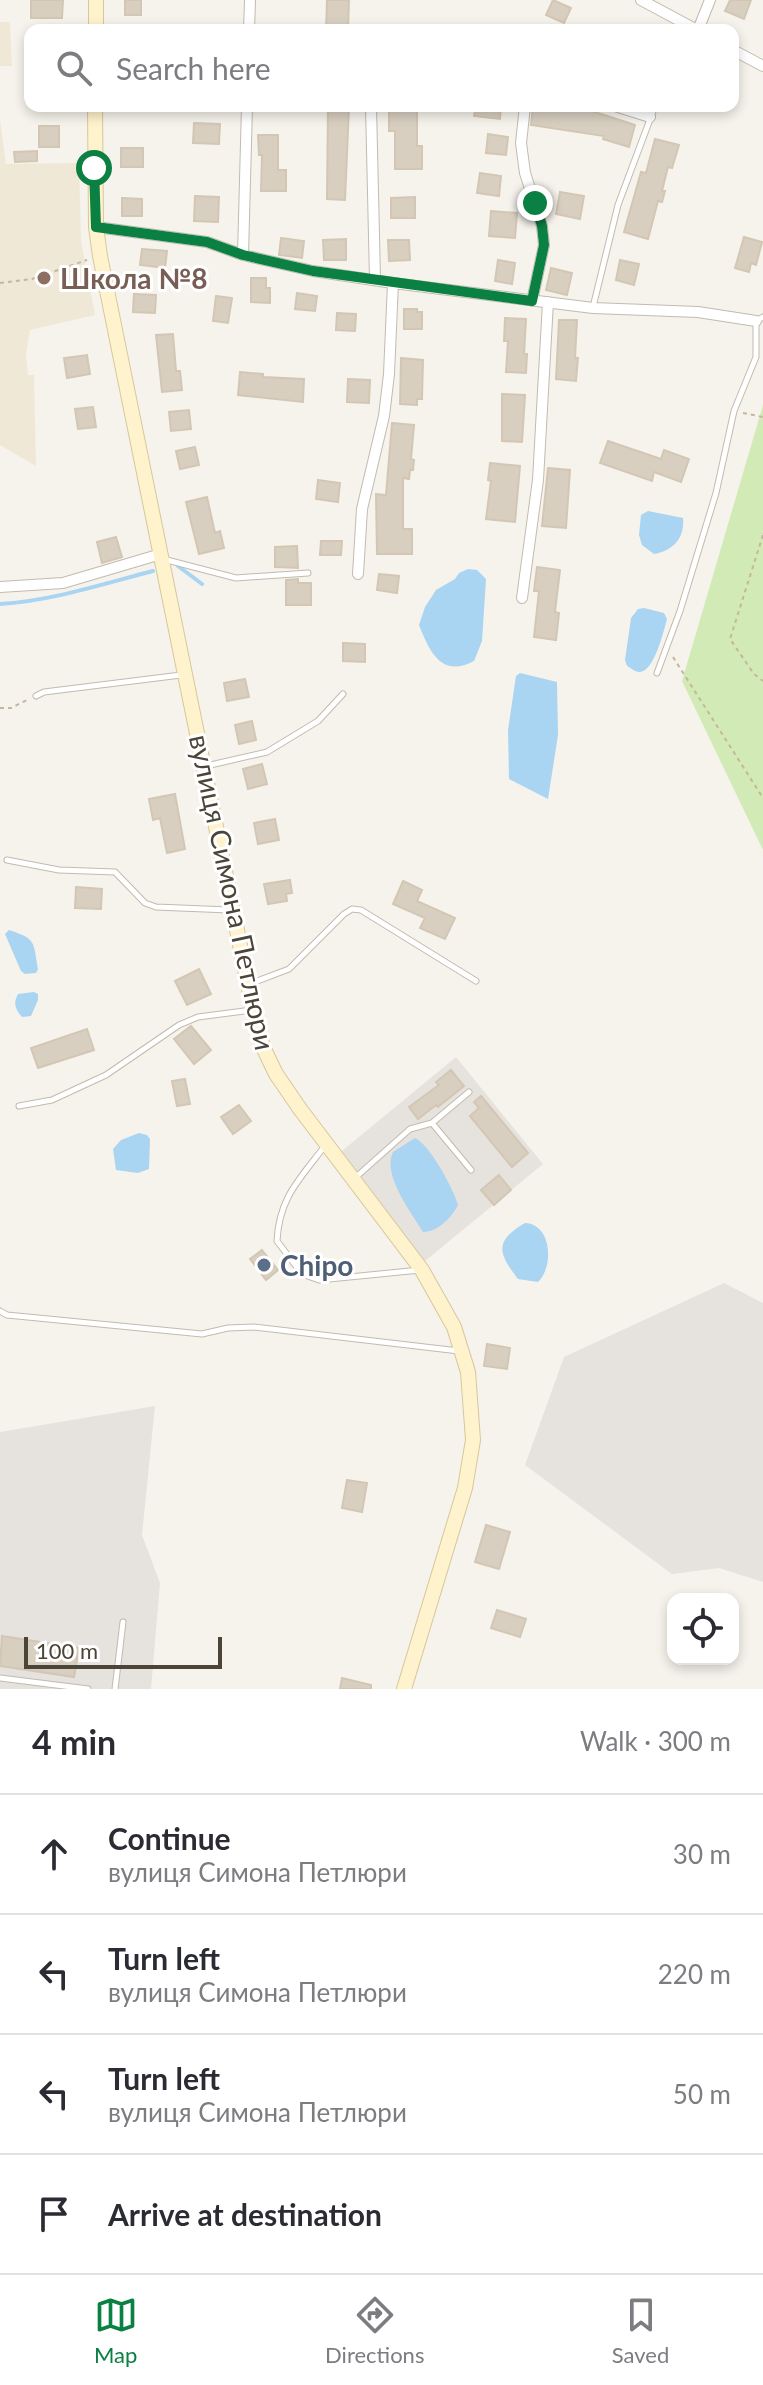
<!DOCTYPE html>
<meta charset="utf-8">
<style>
body{margin:0;font-family:Lato,sans-serif;background:#f7f7f7;color:#2b2b33}
.controls{position:absolute;right:24px;bottom:24px;display:grid;overflow:hidden;border-radius:16px;box-shadow:0 4px 12px #0003}
.controls button{width:72px;height:72px;display:grid;place-items:center;padding:0;border:0;border-bottom:2px solid #e1e1e2;background:#fff;color:#2b2b33;font:40px sans-serif}
.scale{position:absolute;left:24px;bottom:20px;width:198px;box-sizing:border-box;padding-left:8px;border:4px solid #4b4439;border-top:0;font-size:22px;line-height:28px;white-space:nowrap;color:#4b4439;-webkit-text-stroke:6px #fff;paint-order:stroke}
.stop{position:absolute;width:24px;height:24px;margin:-18px;border:6px solid #0b8043;border-radius:50%;background:#fff}
.stop.end{background:#0b8043;border-color:#fff;box-shadow:0 2px 8px #0008}
.list{margin:0;padding:0;list-style:none}
h2{display:flex;justify-content:space-between;align-items:center;height:104px;margin:0;padding:0 32px;font-size:34px}
h2 small{font-size:26px;font-weight:400;color:#7c7c81}
.list li{display:grid;grid-template-columns:52px 1fr auto;gap:24px;align-items:center;box-sizing:border-box;height:120px;padding:0 32px;border-top:2px solid #e1e1e2}
.list b{display:block;font-size:30px;white-space:nowrap}
.list p{margin:0;font-size:26px;white-space:nowrap;color:#7c7c81}
.list em{font-size:26px;font-style:normal;color:#7c7c81}
.icon{flex:none;width:44px;height:44px;fill:none;stroke:currentColor;stroke-width:2;stroke-linecap:round;stroke-linejoin:round}
.map{position:relative;flex:none;width:763px;height:1689px;overflow:hidden}
.search{position:absolute;background:#fff;box-shadow:0 4px 12px #0003;left:24px;right:24px;top:24px;height:88px;display:flex;align-items:center;gap:20px;box-sizing:border-box;padding:0 28px;border-radius:16px;color:#7c7c81;font-size:30px}
.sheet{height:584px;background:#fff}
nav{display:flex;justify-content:space-around;align-items:center;box-sizing:border-box;height:112px;border-top:2px solid #e1e1e2;background:#fff;font-size:22px;color:#7c7c81}
nav a{display:grid;justify-items:center;gap:4px}
nav .on{color:#0b8043}
.map>svg:first-child{display:block}
</style>
<div class="map">
<svg width="763" height="1689" viewBox="0 0 763 1689">
<rect width="100%" height="100%" fill="#f6f3ec"/>
<path fill="#e6e2dd" d="M456,1057L543,1164L425,1261L337,1155Z
M724,1283L763,1303V1582L719,1568L672,1574L525,1465L564,1357Z
M155,1406L142,1535L160,1583L151,1689H0V1432Z"/>
<path fill="#efe8d6" d="M0,22H10L12,66H0Z
M0,120L6,164L79,163L81,241L95,315L30,330L26,354L28,375H34L36,466L0,445Z"/>
<path fill="#d2eab5" d="M763,405V850L682,681Z"/>
<path fill="#a9d4f2" d="M648,511L683,518C685,538 673,551 654,554L642,545L639,535L641,515Z
M468,569L477,570L486,579L482,641L474,661C441,679 429,650 419,625L425,607L436,590L455,579L459,573Z
M644,608L664,613L667,619C664,630 654,673 639,672C635,672 631,668 627,666L625,660L631,618L638,609Z
M520,673L557,682L558,735L548,799L509,779L508,730L516,676Z
M9,930C37,939 33,942 38,969L36,973L25,974L21,971L5,934Z
M34,992L38,994V1000L31,1016L22,1017C15,1009 13,1003 18,994Z
M139,1133L147,1135L150,1139L149,1169L138,1173L116,1170L113,1149L121,1140Z
M415,1138C430,1145 453,1188 458,1205C452,1217 438,1232 423,1232C411,1212 382,1175 393,1152Z
M525,1223C552,1224 554,1267 538,1282L518,1279C498,1253 494,1241 525,1223Z"/>
<g fill="none" stroke-linecap="round" stroke-linejoin="round">
<path stroke="#a9d4f2" stroke-width="4" d="M178,566L202,584
M0,604C51,601 103,584 153,571"/>
</g>
<path fill="#d8cfc1" stroke="#d3c7b4" stroke-width="2" d="M31,0H63L62,18H31Z
M125,0H141V15H125Z
M327,0H349L348,30H326Z
M553,0L571,8L564,23L546,15Z
M730,0H751L744,19L725,11Z
M328,106L349,107L345,200L327,199Z
M476,106H501L500,119L474,116Z
M533,106H559L595,112L635,125L629,147L603,139L604,136L531,125Z
M389,110H417V146H422V169H395V131H389Z
M194,123L220,124L219,144L193,143Z
M39,126H59V147H39Z
M488,134L508,137L506,155L486,153Z
M258,135H278V170H286V191H261L262,155H259Z
M655,139L679,145L672,168L668,167L662,191H665L662,202L658,201L648,239L624,232L641,172L646,173Z
M121,148H143V167H121Z
M37,151V161L15,162L14,152Z
M480,173L501,176L499,196L477,193Z
M560,192L584,196L580,219L556,214Z
M195,196L219,197L218,222L194,221Z
M415,197V218H391V198Z
M122,198L142,199V216H122Z
M491,211L517,213L515,238L489,236Z
M744,237L762,242L756,265L751,263L749,272L735,268Z
M281,238L304,241L302,258L279,255Z
M346,239V260H324L323,240Z
M388,240H409L410,260L389,261Z
M142,249L167,251L165,268L140,265Z
M498,260L515,263L512,284L495,281Z
M620,260L639,264L634,285L616,280Z
M551,268L572,273L567,295L546,290Z
M251,278H266V288H270V303L251,302Z
M297,293L317,296L315,311L295,309Z
M134,294L156,295L155,313L133,312Z
M216,296L232,298L228,323L213,321Z
M404,309H417V312H422V329H404Z
M337,313L356,314L355,331L336,330Z
M505,318L526,319L524,354H527L526,373L506,372L508,341H504Z
M559,320H577L575,358H578L576,381L556,379Z
M173,334L176,371H180L182,390L162,392L156,335Z
M87,355L90,374L67,378L64,358Z
M401,358L423,360L422,399H417V405L400,404Z
M240,372L263,374V377L304,379L303,402L238,395Z
M348,379L370,380L369,403L347,402Z
M502,394L525,395L522,442L502,441Z
M93,407L96,427L78,429L75,409Z
M189,410L191,429L171,431L169,412Z
M392,423L414,425L411,459L414,460L413,470H410L409,479L403,478V529H412V554H377L376,494L386,495Z
M608,441L661,459L664,450L689,459L681,482L654,472L652,481L600,463Z
M195,447L199,465L180,469L176,451Z
M490,463L520,466L515,522L486,519L491,481L488,480Z
M548,468L570,470L566,528L542,526Z
M318,480L340,483L338,502L316,499Z
M207,497L215,533L220,531L224,548L199,554L186,502Z
M116,537L122,557L102,563L97,542Z
M321,541H342L341,555H320Z
M297,546L298,568L275,567V547Z
M537,567L560,570L555,612L559,613L556,640L534,637L539,591H534Z
M379,574L399,576L397,593L377,590Z
M298,579V583H311V605H286V580Z
M343,643L365,644V662L343,661Z
M245,679L249,697L227,701L224,683Z
M252,721L256,740L239,744L235,725Z
M262,764L267,784L248,789L243,769Z
M175,794L185,849L167,853L160,818L153,820L149,799Z
M275,819L279,840L258,844L254,823Z
M290,880L292,893L286,894L287,901L268,904L264,884Z
M403,881L422,890L417,901L455,918L445,939L420,928L425,918L393,904Z
M76,887L102,889L101,909L75,908Z
M199,969L211,994L187,1005L175,981Z
M191,1026L211,1050L194,1064L174,1039Z
M87,1029L94,1050L38,1068L31,1048Z
M451,1070L464,1086L438,1107L436,1105L418,1119L409,1107L439,1085L436,1082Z
M185,1079L190,1104L177,1106L172,1081Z
M481,1096L528,1153L512,1167L470,1116L479,1108L474,1102Z
M239,1105L251,1121L233,1134L221,1117Z
M499,1175L511,1190L494,1205L481,1190Z
M262,1250L278,1270L266,1280L250,1259Z
M487,1344L510,1348L507,1369L484,1366Z
M347,1480L367,1483L362,1512L342,1508Z
M486,1525L510,1532L499,1569L475,1562Z
M497,1610L526,1619L520,1637L491,1628Z
M2,1636L79,1648L74,1677L0,1666Z
M342,1678L371,1685V1689H340Z"/>
<g fill="none" stroke-linecap="round" stroke-linejoin="round">
<defs>
<path id="service" d="M593,307L618,205L655,106
M163,559L236,578L308,573
M657,673L680,611L716,493L734,411L756,357V321L763,317
M36,696L44,692L181,675
M206,766L267,752L318,721L343,694
M7,860L59,870L115,872L145,903L156,907L229,910
M252,983L289,969L344,914L352,909L361,910L476,981
M19,1106L52,1100L106,1075L179,1025L198,1017L252,1010
M432,1123L471,1170
M324,1147C299,1180 279,1198 277,1241L302,1274L319,1280L420,1270
M356,1177L410,1129L432,1123L469,1092
M0,1311L7,1315L202,1334L228,1328L254,1327L459,1351
M0,1678L88,1689
M115,1689L123,1622"/>
<path id="minor" d="M641,0L697,30
M249,30L250,0
M698,30L710,0
M733,50L763,66
M371,106L375,279
M525,106L521,143L525,173L542,226L544,245L532,301
M615,106L650,117
M96,227L207,242L243,255L313,271L393,283L593,308L698,312L756,321
M243,255L247,106
M358,574L362,509L384,416L389,374L393,283
M0,587L63,583L161,554
M522,598L538,480L548,302"/>
<path id="secondary" d="M96,30V0
M95,106L96,227L100,256L253,1009L263,1047L276,1074L300,1109L422,1270L454,1327L468,1372L473,1440L465,1488L404,1689"/>
</defs>
<use href="#service" stroke="#c2bbae" stroke-width="7"/>
<use href="#minor" stroke="#c2bbae" stroke-width="12"/>
<use href="#secondary" stroke="#d6c79b" stroke-width="16"/>
<path stroke="#c4b79f" stroke-width="2" stroke-dasharray="4 4" stroke-linecap="butt" d="M0,283L32,279L87,260
M743,413L763,417
M763,535L730,639L754,674L763,681
M673,657L763,798
M0,708H11L29,699"/>
<use href="#service" stroke="#fff" stroke-width="5"/>
<use href="#minor" stroke="#fff" stroke-width="10"/>
<use href="#secondary" stroke="#fff3cd" stroke-width="14"/>
</g>
<g fill="none" stroke-linecap="round" stroke-linejoin="round">
<path stroke="#0b8043" stroke-width="10" d="M94,168L96,227L207,242L243,255L313,271L532,301L544,245L542,226L535,203"/>
</g>
<circle fill="#8d6e63" stroke="#fff" stroke-width="3" cx="44" cy="278" r="8"/>
<circle fill="#5c6f8a" stroke="#fff" stroke-width="3" cx="264" cy="1265" r="8"/>
<g text-anchor="middle" dominant-baseline="central" stroke-width="6" stroke-linejoin="round" paint-order="stroke">
<g font-size="28" font-weight="bold" fill="#785e54" stroke="#fff" text-anchor="start">
<text x="60" y="278">Школа №8</text>
</g>
<g font-size="28" fill="#4b4439" stroke="#fff">
<text transform="translate(233 892) rotate(78)">вулиця Симона Петлюри</text>
</g>
<g font-size="28" font-weight="bold" fill="#4e5e75" stroke="#fff" text-anchor="start">
<text x="280" y="1265">Chipo</text>
</g>
</g>
</svg>
<div class="controls">
<button><svg class="icon" aria-label="locate" viewBox="0 0 24 24"><circle cx="12" cy="12" r="6"/><path d="M12 2v4M12 18v4M2 12h4M18 12h4"/></svg></button>
</div>
<div class="scale">100 m</div>
<div class="stop" style="left:94px;top:168px"></div>
<div class="stop end" style="left:535px;top:203px"></div>
<div class="search"><svg class="icon" aria-label="search" viewBox="0 0 24 24"><circle cx="10" cy="10" r="6"/><path d="M15 15l6 6"/></svg>Search here</div>
</div>
<section class="sheet">
<h2>4 min<small>Walk · 300 m</small></h2>
<ul class="list">
<li><svg class="icon" aria-label="ahead" viewBox="0 0 24 24"><path d="M12 20V5M6 11l6-6 6 6"/></svg><div><b>Continue</b><p>вулиця Симона Петлюри</p></div><em>30 m</em></li>
<li><svg class="icon" aria-label="left" viewBox="0 0 24 24"><path d="M17 20v-9H6M10 6l-5 5 5 5"/></svg><div><b>Turn left</b><p>вулиця Симона Петлюри</p></div><em>220 m</em></li>
<li><svg class="icon" aria-label="left" viewBox="0 0 24 24"><path d="M17 20v-9H6M10 6l-5 5 5 5"/></svg><div><b>Turn left</b><p>вулиця Симона Петлюри</p></div><em>50 m</em></li>
<li><svg class="icon" aria-label="arrive" viewBox="0 0 24 24"><path d="M6 21V4h12l-3 4 3 4H6"/></svg><div><b>Arrive at destination</b></div></li>
</ul>
</section>
<nav>
<a class="on"><svg class="icon" aria-label="map" viewBox="0 0 24 24"><path d="M3 6l6-2 6 2 6-2v14l-6 2-6-2-6 2zM9 4v14M15 6v14"/></svg>Map</a>
<a><svg class="icon" aria-label="directions" viewBox="0 0 24 24"><path d="M12 3l9 9-9 9-9-9zM9 14v-3h6M13 9l2 2-2 2"/></svg>Directions</a>
<a><svg class="icon" aria-label="saved" viewBox="0 0 24 24"><path d="M7 4h10v16l-5-4-5 4z"/></svg>Saved</a>
</nav>
